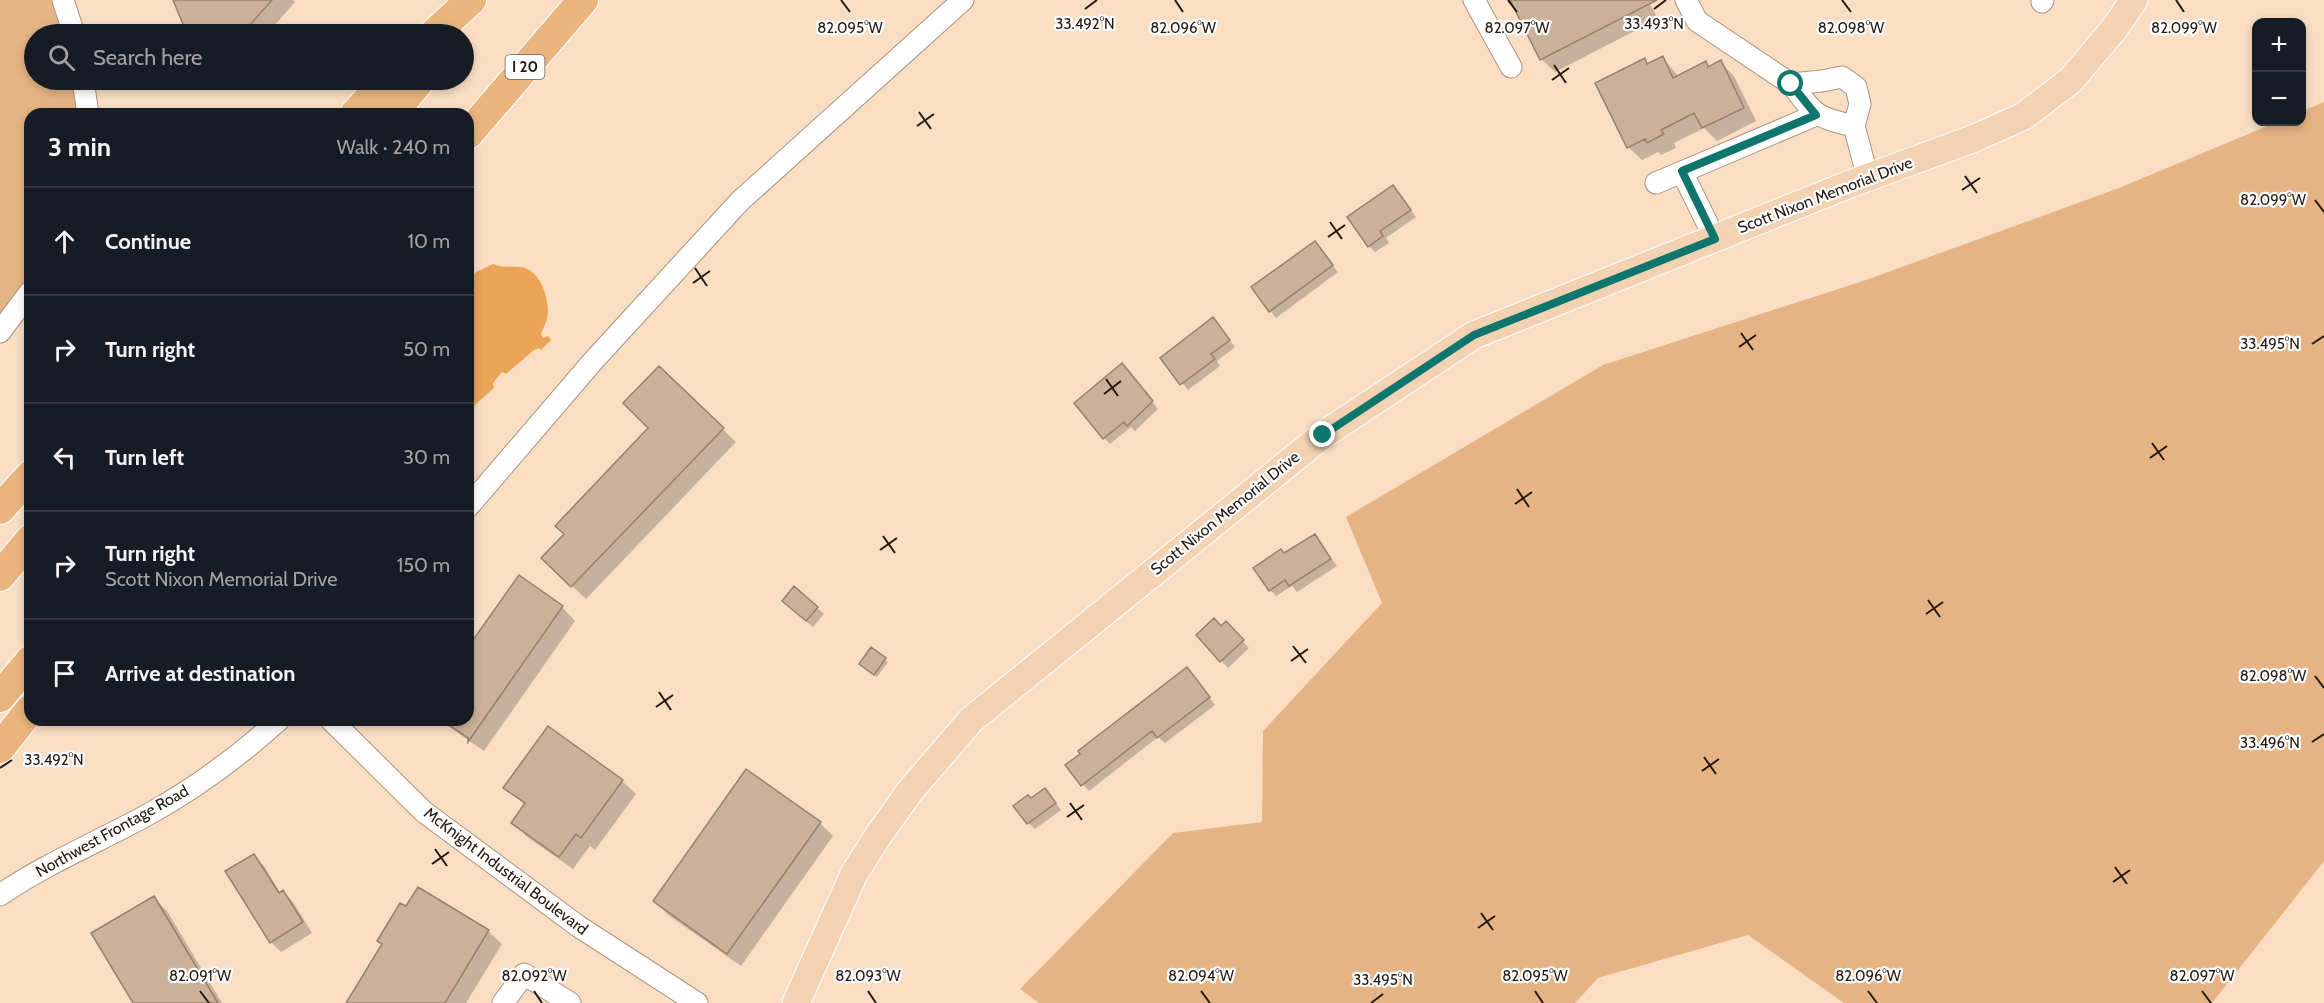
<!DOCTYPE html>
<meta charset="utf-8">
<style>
body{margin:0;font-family:Cabin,sans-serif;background:#20242c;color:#f1f3f6}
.controls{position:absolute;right:18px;top:18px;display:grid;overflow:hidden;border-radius:12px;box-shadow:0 3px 9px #0003}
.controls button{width:54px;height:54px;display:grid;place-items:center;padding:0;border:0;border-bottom:2px solid #363941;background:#171b24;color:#f1f3f6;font:30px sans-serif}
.stop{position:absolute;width:18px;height:18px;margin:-14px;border:4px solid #0f766e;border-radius:50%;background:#fff}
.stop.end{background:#0f766e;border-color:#fff;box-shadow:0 2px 6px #0008}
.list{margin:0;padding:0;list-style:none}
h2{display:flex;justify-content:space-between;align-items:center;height:78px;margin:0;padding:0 24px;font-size:26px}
h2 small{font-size:20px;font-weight:400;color:#9ea1a6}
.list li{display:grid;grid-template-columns:39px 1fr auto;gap:18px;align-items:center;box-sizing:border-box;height:108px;padding:0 24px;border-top:2px solid #363941}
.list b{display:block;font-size:22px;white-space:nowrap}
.list p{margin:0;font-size:20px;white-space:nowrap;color:#9ea1a6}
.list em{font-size:20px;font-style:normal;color:#9ea1a6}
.icon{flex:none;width:33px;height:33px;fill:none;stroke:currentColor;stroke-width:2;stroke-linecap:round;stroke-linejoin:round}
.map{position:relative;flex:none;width:2324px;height:1003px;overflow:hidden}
.search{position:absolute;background:#171b24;box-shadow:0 3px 9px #0003;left:24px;top:24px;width:450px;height:66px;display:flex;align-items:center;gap:15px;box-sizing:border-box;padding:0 21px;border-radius:33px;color:#9ea1a6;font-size:22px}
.panel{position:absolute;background:#171b24;box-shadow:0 3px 9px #0003;left:24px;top:108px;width:450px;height:618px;border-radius:18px}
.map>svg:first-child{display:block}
</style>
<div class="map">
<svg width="2324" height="1003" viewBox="0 0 2324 1003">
<rect width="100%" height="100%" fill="#f9dec4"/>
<path fill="#e6b484" d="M0,0H62L72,34H34V80H80L86,114H30V286L0,323Z
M2324,102V861L2212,1003H1844L1748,935L1598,978L1575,1003H1039L1020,989L1173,833L1262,822L1263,731L1382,603L1346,517L1603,365L1866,280L2119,188L2277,122H2302V111Z"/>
<path fill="#eba356" d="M493,264C504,269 514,265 525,268C541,273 548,297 548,312C548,319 544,327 541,334L543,338L548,336L551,340L541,350L539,348L534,350L506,374L502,372L493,383L494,388L468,411V283L476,272Z"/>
<path fill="#0003" d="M174,0H293L295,2L267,34H188Z
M1511,0H1648L1658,19L1555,72L1541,59Z
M1663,58L1679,77L1706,63L1710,67L1720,62L1734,76L1756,121L1717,141L1704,128L1674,143L1676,148L1661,155L1658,152L1642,160L1628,147L1644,60L1649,65Z
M1393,187L1416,217L1386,238L1389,243L1375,252L1369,246Z
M1315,243L1338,272L1276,318L1270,311Z
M1219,326L1235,347L1217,361L1220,366L1188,390L1162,358Z
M659,368L736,442L586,599L543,558L566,535L650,428Z
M1129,372L1158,409L1135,431L1131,427L1110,444L1104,438Z
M1315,536L1337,566L1297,592L1292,586L1276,596L1270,590Z
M794,588L824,614L813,627L790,608Z
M562,607L575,621L484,751L439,720H468V650Z
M1226,623L1249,648L1228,668L1198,636L1221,628Z
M871,649L888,662L877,677L863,667Z
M1193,675L1215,705L1165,743L1158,737L1089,791L1067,766Z
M622,781L636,794L595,850L590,846L573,869L526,836L513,822L525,805L505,787Z
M1051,796L1061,810L1035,829L1028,823L1031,800Z
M820,823L833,836L741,966L668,915L654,901Z
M254,856L264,866L281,894L283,892L293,902L312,933L281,952L271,942Z
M154,898L167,911L222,1003H135Z
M488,931L502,944L466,1003H348L384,945Z"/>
<path fill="#cbb199" stroke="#998069" stroke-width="1.5" d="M173,0H272L242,34H187Z
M1510,0H1657L1540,60Z
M1663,56L1673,78L1706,61L1708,67L1721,60L1744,108L1702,128L1694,113L1661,130L1664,134L1647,143L1645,139L1627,148L1595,83L1645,58L1647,64Z
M1393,185L1411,210L1380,231L1383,236L1368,247L1347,217Z
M1315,241L1333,265L1269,312L1251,287Z
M1213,317L1230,340L1211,354L1215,359L1180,385L1160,358Z
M1122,363L1153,401L1127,426L1124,422L1103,439L1074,403Z
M659,366L724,428L571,587L541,558L564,534L555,526L648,428L623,403Z
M1315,534L1331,559L1289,586L1285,580L1269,591L1253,568L1281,549L1284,553Z
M519,575L563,606L468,742V738L442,720H468V647Z
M794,586L818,607L806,621L782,601Z
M1214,618L1221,626L1226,621L1244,640L1220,662L1196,635Z
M871,647L886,658L874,675L859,664Z
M1187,667L1210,697L1157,738L1152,731L1081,786L1065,765L1080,754L1078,751Z
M548,726L623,780L581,838L576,834L559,857L511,823L525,803L503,788Z
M746,769L821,822L727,954L653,901Z
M1045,788L1056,803L1027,824L1013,806L1028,795L1031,798Z
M254,854L279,893L283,890L303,922L270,943L225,871Z
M418,887L489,930L445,1003H346L382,944L377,941L400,903L406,906Z
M154,896L218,1003H133L91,933Z"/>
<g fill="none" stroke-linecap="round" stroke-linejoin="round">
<defs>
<path id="minor" d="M63,0L74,34
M1474,0L1511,67
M1686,0L1697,21L1791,84L1822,81L1842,77L1856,87L1860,104L1854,126L1868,178
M2042,2L2043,0
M83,80L88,114
M1791,84C1815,115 1815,117 1854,126
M1682,172L1715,239
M1656,183L1816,115
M0,332L30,292
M468,507L594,360L740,201L963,0
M331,720L424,812L578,926L697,1003
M0,895C47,863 100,841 149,814C196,788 239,756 279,720
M503,1003L524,974L570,1003"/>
<path id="major" d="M796,1003L854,874L878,836L910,791L971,720L1323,435L1474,335L1850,184L1975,138L2024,116L2071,80L2114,29L2134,0"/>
<path id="highway" d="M434,34L471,0
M355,114L386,80
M392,114L420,80
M468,134L583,0
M0,509L30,476
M0,576L30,540
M0,697L30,661
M0,748L30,710"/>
</defs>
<use href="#minor" stroke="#ac937b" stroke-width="23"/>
<use href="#major" stroke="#fff" stroke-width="29"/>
<use href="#highway" stroke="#fff" stroke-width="32"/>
<use href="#minor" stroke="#fff" stroke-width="21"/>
<use href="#major" stroke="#f2d2b2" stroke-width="27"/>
<use href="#highway" stroke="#eab47e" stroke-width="30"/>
</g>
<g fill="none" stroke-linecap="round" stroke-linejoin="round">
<path stroke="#0f766e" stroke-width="8" d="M1323,435L1474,335L1715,239L1682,171L1816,115L1791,84"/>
</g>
<path fill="none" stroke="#231910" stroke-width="2" d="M841,0L850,12M1175,0L1183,12M1508,0L1517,12M1842,0L1851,12M2176,0L2184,12M1085,9L1097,0M1654,9L1666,0M1554,65L1566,83M1552,80L1569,68M919,112L931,129M917,126L934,114M1965,176L1977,193M1962,190L1980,178M2315,200L2324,212M1330,222L1342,239M1328,237L1345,225M695,268L707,286M693,283L710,271M1741,333L1753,350M2312,344L2324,336M1739,347L1756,335M1106,379L1118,396M1104,394L1121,381M2152,443L2164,460M2150,458L2167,446M1517,489L1529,507M1515,504L1532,492M883,536L895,553M880,550L897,538M1928,600L1940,617M1926,614L1943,602M1293,646L1306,663M1291,661L1308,649M2315,676L2324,688M659,692L671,710M656,707L673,695M2312,742L2324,734M1704,757L1716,774M0,768L12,760M1702,771L1719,759M1070,803L1082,820M1067,817L1084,805M435,849L447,866M432,864L449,852M2115,867L2127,884M2113,882L2130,870M1481,913L1493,930M1478,928L1495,916M200,991L209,1003M534,991L542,1003M868,991L876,1003M1201,991L1210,1003M1535,991L1543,1003M1868,991L1877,1003M2202,991L2211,1003M1371,1003L1383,994"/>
<g text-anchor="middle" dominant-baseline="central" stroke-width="4.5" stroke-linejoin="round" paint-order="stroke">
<rect fill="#fff" stroke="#655e58" stroke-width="1.5" x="505.5" y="55" width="39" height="24" rx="4.5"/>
<g font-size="15" font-weight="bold" fill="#231910">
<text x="525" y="67">I 20</text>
</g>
<g font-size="16" fill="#231910" stroke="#fff">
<text transform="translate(1825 195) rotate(-21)">Scott Nixon Memorial Drive</text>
<text transform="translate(1225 513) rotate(-39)">Scott Nixon Memorial Drive</text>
<text transform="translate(112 831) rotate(-29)">Northwest Frontage Road</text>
<text transform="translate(506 871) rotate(37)">McKnight Industrial Boulevard</text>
</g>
</g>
<g font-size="15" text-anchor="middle" fill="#231910" stroke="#fff" stroke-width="4.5" stroke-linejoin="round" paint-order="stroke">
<text x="1085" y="29">33.492°N</text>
<text x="1654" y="29">33.493°N</text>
<text x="850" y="33">82.095°W</text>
<text x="1183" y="33">82.096°W</text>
<text x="1851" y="33">82.098°W</text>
<text x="2184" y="33">82.099°W</text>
<text x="1517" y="33">82.097°W</text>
<text x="2273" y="205">82.099°W</text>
<text x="2270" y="349">33.495°N</text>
<text x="2273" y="681">82.098°W</text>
<text x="2270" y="748">33.496°N</text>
<text x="54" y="765">33.492°N</text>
<text x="200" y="981">82.091°W</text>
<text x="534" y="981">82.092°W</text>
<text x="868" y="981">82.093°W</text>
<text x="1201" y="981">82.094°W</text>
<text x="1535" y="981">82.095°W</text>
<text x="1868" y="981">82.096°W</text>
<text x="2202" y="981">82.097°W</text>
<text x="1383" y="985">33.495°N</text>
</g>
</svg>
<div class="controls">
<button>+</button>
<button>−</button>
</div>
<div class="stop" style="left:1791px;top:84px"></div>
<div class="stop end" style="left:1323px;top:435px"></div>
<div class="search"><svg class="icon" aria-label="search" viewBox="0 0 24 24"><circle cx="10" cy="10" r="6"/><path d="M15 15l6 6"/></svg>Search here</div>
<section class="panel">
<h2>3 min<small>Walk · 240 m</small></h2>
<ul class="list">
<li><svg class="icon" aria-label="ahead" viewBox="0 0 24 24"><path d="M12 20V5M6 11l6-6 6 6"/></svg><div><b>Continue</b></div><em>10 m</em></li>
<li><svg class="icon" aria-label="right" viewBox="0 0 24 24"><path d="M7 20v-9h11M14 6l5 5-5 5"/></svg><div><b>Turn right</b></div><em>50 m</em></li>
<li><svg class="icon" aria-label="left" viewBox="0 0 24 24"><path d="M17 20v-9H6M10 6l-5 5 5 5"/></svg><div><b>Turn left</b></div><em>30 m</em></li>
<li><svg class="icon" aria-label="right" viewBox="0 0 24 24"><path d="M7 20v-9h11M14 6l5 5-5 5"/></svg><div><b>Turn right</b><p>Scott Nixon Memorial Drive</p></div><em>150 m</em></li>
<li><svg class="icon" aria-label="arrive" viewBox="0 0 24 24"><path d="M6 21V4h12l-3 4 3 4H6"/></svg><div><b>Arrive at destination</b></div></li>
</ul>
</section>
</div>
